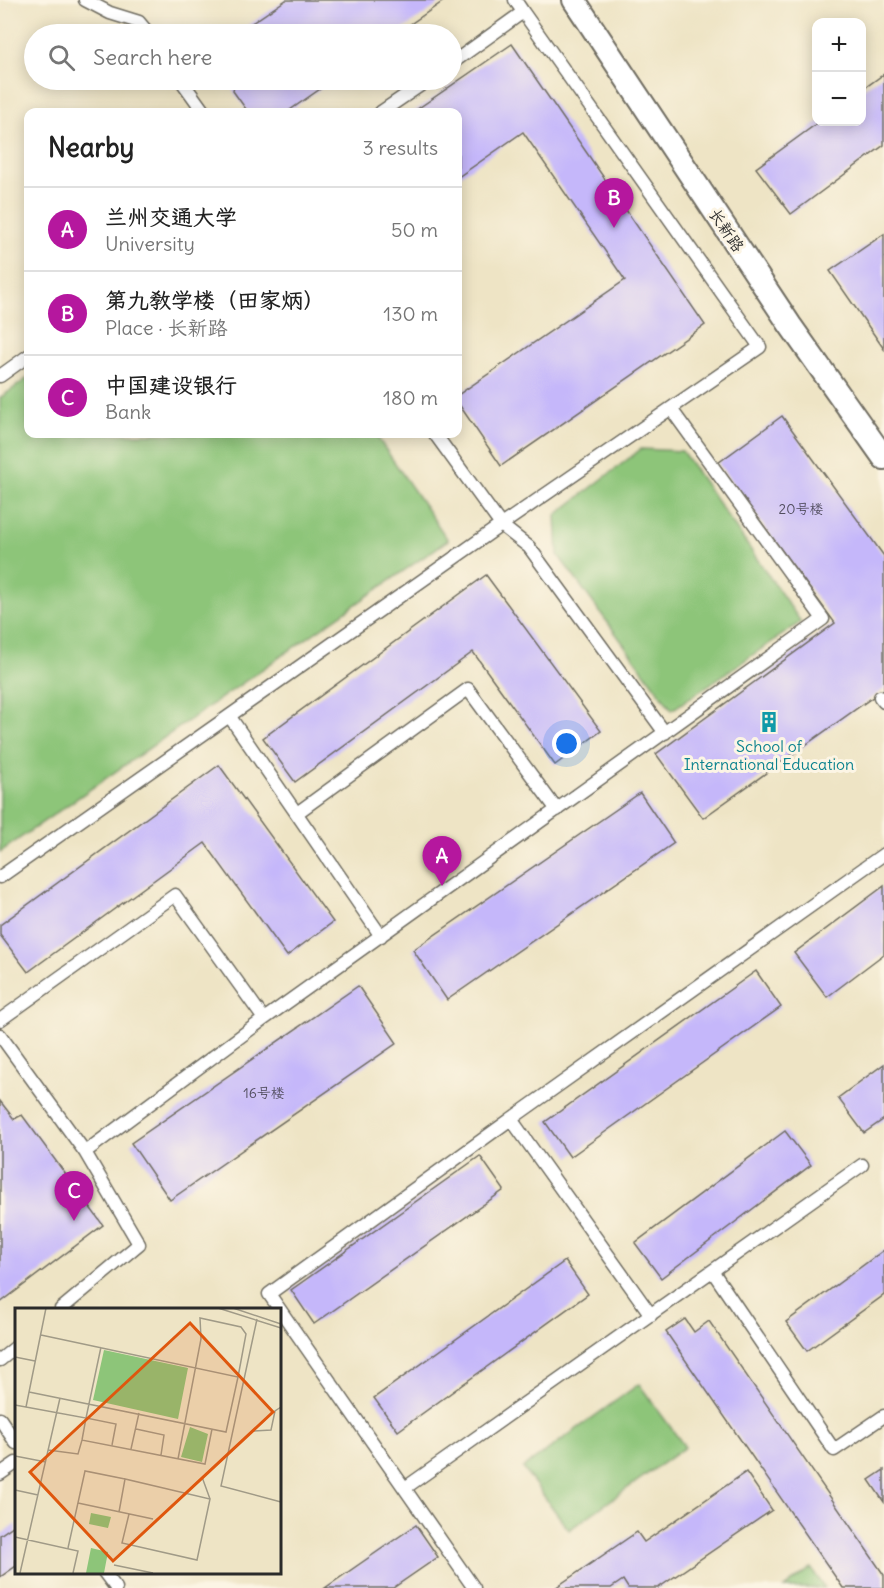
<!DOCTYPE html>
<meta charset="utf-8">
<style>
body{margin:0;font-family:Delius,"LXGW WenKai TC",sans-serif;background:#f2f2f2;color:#222}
.controls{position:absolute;right:18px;top:18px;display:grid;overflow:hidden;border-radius:12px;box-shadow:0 3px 15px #0003}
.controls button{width:54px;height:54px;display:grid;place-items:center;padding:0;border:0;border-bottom:2px solid #e0e0e0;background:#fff;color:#222;font:30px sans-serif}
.you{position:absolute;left:567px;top:744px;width:21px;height:21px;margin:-15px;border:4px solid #fff;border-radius:50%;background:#1a73e8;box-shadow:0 0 0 9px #1a73e833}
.badge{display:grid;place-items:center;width:39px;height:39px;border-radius:50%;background:#b5179e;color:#fff;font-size:20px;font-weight:700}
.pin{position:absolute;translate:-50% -50px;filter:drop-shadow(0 2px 3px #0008)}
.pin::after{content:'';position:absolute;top:32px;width:21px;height:18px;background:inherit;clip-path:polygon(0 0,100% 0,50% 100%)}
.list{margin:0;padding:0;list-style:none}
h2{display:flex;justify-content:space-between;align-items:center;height:78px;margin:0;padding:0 24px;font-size:26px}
h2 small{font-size:20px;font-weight:400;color:#767676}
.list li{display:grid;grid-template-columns:39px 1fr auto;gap:18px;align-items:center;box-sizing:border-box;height:84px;padding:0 24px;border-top:2px solid #e0e0e0}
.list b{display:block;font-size:22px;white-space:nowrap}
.list p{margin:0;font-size:20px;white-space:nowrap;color:#767676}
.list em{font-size:20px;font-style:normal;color:#767676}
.icon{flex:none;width:33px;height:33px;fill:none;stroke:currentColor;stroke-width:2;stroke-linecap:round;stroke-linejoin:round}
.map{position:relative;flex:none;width:884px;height:1588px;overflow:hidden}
.search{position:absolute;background:#fff;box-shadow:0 3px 15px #0003;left:24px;top:24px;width:438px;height:66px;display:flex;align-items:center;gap:15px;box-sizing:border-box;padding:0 21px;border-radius:33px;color:#767676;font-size:22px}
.panel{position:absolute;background:#fff;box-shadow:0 3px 15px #0003;left:24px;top:108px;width:438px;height:330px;border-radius:12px}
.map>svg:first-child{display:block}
</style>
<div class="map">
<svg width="884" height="1588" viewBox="0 0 884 1588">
<rect width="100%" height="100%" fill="#fcf5e5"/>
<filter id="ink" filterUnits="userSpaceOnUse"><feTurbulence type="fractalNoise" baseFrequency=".0167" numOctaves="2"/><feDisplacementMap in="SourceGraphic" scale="12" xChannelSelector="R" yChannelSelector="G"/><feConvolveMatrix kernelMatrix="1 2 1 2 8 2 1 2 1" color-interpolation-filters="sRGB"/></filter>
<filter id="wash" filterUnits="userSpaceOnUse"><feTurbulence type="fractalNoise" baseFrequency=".008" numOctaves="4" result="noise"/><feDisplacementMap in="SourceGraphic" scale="24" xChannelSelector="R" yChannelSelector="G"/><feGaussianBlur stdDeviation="1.35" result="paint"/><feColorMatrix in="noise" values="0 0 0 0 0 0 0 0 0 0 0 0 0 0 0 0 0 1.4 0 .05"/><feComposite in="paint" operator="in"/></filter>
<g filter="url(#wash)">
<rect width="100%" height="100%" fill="#eee4c5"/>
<path fill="#8dc579" stroke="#5c7852" stroke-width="1.5" d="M28,378V434H375L448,540L0,852V398Z
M641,449L682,451L801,622L672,710L558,555L556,515Z
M639,1384L685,1447L569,1530L523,1468Z
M811,1568L825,1588H784Z"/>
<g id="blocks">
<path fill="#c5b7fa" d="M286,0H445L396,34H245L246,27Z
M512,44L705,325L501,466L458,403V395L625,280L523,132L458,177V112H413Z
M884,74V145L791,214L756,168L819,122H862V90Z
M235,80H333L287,112H248L233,91Z
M884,234V349L830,271Z
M782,416L884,556V689L703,818L656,754L835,623L718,463Z
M486,575L601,731L555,765L473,652L295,782L263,738Z
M219,765L333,922L287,956L205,843L28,972L0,935V925Z
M640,793L674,843L447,1000L413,950Z
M884,886V954L827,997L794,953Z
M756,971L781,1007L570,1157L545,1122Z
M358,986L397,1043L170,1200L131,1143Z
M884,1064V1119L864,1133L838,1098Z
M0,1101L14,1119L22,1115L103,1225L0,1303Z
M785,1131L811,1165L661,1278L635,1243Z
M480,1156L504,1190L314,1324L291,1290Z
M884,1250V1295L807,1351L786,1322Z
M565,1261L588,1294L398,1431L374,1398Z
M685,1319L694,1332L709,1321L884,1575V1588H843L666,1332Z
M884,1470V1502L869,1480Z
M746,1472L772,1510L658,1588H628L623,1580L611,1588H555L637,1532L644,1542Z
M16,1524V1566L0,1577V1535Z
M416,1525L438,1557L393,1588H325Z"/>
</g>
</g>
<g filter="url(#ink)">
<use href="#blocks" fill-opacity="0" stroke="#6f6c61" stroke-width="1.5"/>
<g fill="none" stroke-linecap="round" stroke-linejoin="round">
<defs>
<path id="service" d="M85,0L110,13L139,22L149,34
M515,0L523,12
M181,80L204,112
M381,112L428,80
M0,376L28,356
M435,434L501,525L529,547L665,733
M880,697L884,702
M230,717L381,936
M297,813L468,689L557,810
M0,877L501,525L760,347L523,12L452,63
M0,1020L175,895L264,1019
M0,1035L85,1152
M713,1272L834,1450L884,1416
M61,1309L139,1244L85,1152L264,1019L823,619L671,409
M651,1315L511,1119L884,854
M0,1360L16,1347
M0,1419L16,1443
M0,1474L16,1463
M405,1488L862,1165
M104,1572L116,1588
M474,1588L269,1294L511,1119"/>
<path id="minor" d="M574,0L790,325L884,458"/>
</defs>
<use href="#service" stroke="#6f6c61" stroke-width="15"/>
<use href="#minor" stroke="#6f6c61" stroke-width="26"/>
<use href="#service" stroke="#fff" stroke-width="12"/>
<use href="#minor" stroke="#fff" stroke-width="22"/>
</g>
</g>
<defs>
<symbol id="building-bare" viewBox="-9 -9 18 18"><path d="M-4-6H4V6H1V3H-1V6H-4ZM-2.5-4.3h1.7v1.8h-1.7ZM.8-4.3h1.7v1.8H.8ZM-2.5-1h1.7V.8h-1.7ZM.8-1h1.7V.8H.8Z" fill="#0f9aa8" stroke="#fcf5e5" stroke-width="2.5" paint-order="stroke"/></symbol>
</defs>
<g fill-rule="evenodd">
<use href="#building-bare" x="754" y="707" width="30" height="30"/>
</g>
<g text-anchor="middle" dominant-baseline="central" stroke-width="6" stroke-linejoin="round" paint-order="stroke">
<g font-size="14" fill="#524e5f">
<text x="801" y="509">20号楼</text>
<text x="264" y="1093">16号楼</text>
</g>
<g font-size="16" fill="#2b2b2b" stroke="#fcf5e5">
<text transform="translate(727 230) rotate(56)">长新路</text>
</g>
<g font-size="16" fill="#0d838f" stroke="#fcf5e5">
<text x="769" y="746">School of<tspan x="769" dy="18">International Education</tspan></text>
</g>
</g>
<g transform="translate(15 1308)">
<rect width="266" height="266" fill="#eee4c5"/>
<path d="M89,42L173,60L163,111L78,92ZM175,119L193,126L187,154L166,149ZM76,205L96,209L93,220L74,216ZM76,240L93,244L89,265H71Z" fill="#8dc579"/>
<path fill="none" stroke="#a09a87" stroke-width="1.5" d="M203,0L266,20M218,0L266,16M242,11L206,178L266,194M86,39L71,110L101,116L97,137M0,49L20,53M14,84L211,124L223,69L26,27M0,97L71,110L67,132M11,99L31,0M121,121L149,127L146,147M239,123L256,122L260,103L266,99M116,141L124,105M33,142L63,146L67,132L190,156L197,121M0,148L31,154M163,151L186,31L185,10L226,19L231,26L223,69M187,169L195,191M0,182L23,187M63,195L138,211M104,204L110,171L195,191L182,252L107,235L114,206M0,229L63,243L58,265M53,240L70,163L110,171M99,257L138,265M5,265L45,90"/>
<path fill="#df570e" fill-opacity="0.15" stroke="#df570e" stroke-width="3" d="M175,15L258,104L98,253L15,164Z"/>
<rect width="266" height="266" fill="none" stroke="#2b2b2b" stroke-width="3"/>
</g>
</svg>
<div class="controls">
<button>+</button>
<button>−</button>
</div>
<div class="you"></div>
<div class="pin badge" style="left:442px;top:886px">A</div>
<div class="pin badge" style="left:614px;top:228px">B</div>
<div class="pin badge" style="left:74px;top:1221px">C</div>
<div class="search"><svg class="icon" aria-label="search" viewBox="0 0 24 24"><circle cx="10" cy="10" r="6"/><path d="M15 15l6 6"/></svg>Search here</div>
<section class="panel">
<h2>Nearby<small>3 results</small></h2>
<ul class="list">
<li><span class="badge">A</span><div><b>兰州交通大学</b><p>University</p></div><em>50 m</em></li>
<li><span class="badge">B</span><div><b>第九教学楼（田家炳）</b><p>Place · 长新路</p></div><em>130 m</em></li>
<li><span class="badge">C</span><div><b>中国建设银行</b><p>Bank</p></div><em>180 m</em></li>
</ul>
</section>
</div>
